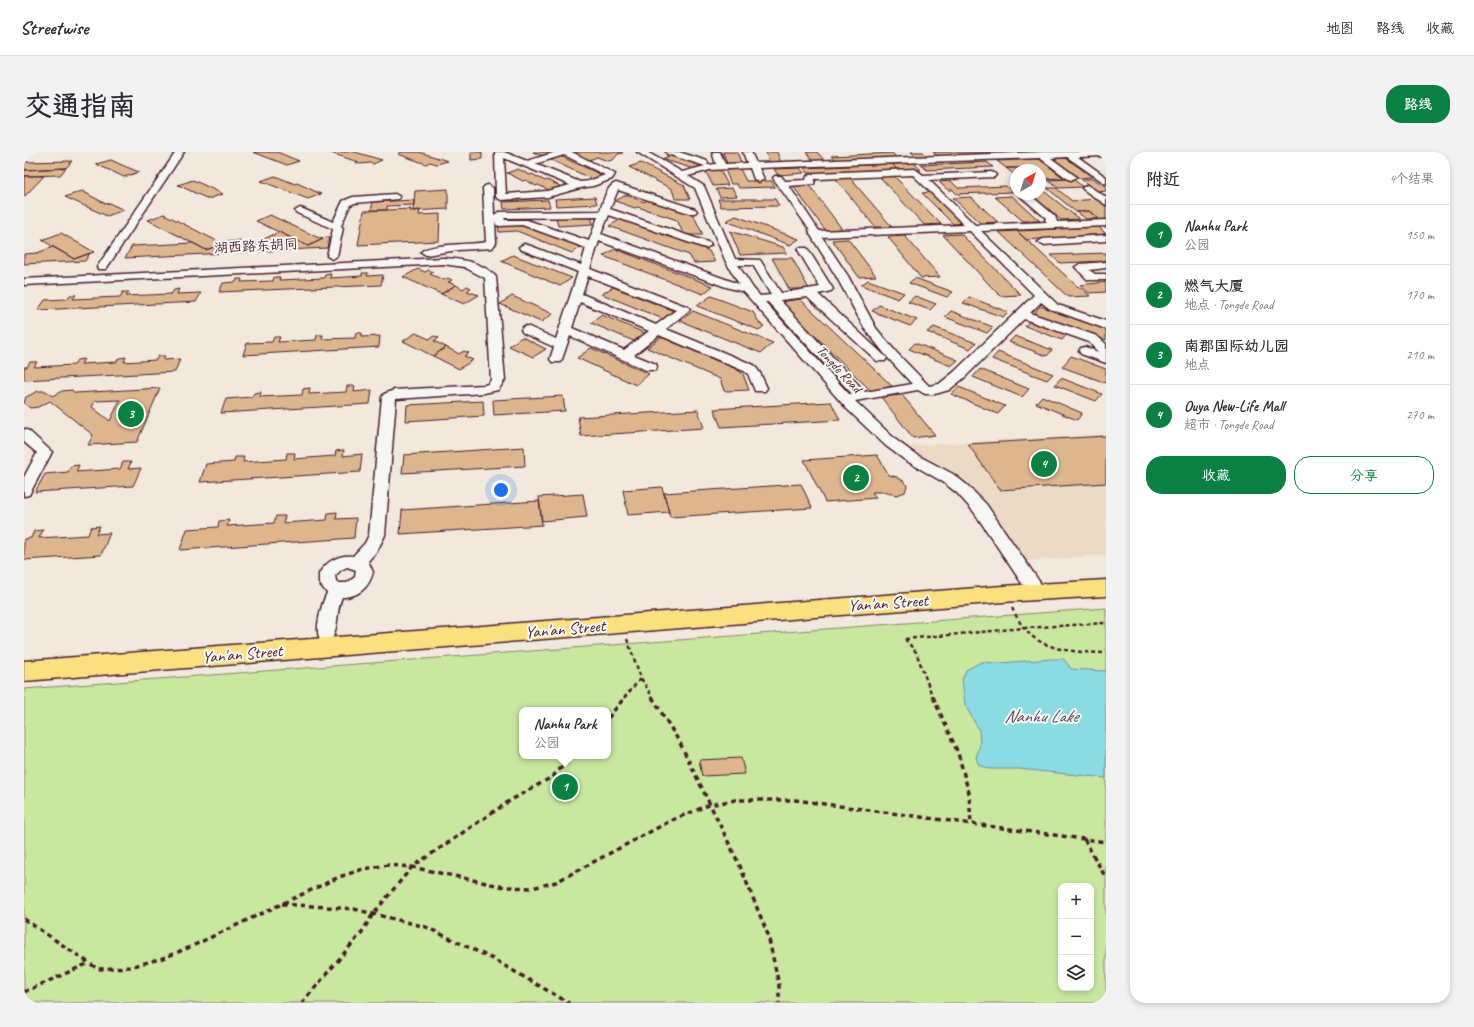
<!DOCTYPE html>
<html lang="zh">
<meta charset="utf-8">
<style>
body{margin:0;font-family:Caveat,"LXGW WenKai TC",sans-serif;background:#f2f2f3;color:#2b2b33}
.controls{position:absolute;right:12px;bottom:12px;display:grid;overflow:hidden;border-radius:8px;box-shadow:0 2px 6px #0003}
.controls button{width:36px;height:36px;display:grid;place-items:center;padding:0;border:0;border-bottom:1px solid #e1e1e2;background:#fff;color:#2b2b33;font:20px sans-serif}
.compass{position:absolute;left:986px;top:12px;width:36px;height:36px;border-radius:50%;background:#fff;box-shadow:0 2px 6px #0003;rotate:39deg}
.you{position:absolute;left:477px;top:338px;width:14px;height:14px;margin:-10px;border:3px solid #fff;border-radius:50%;background:#1a73e8;box-shadow:0 0 0 6px #1a73e833}
.badge{display:grid;place-items:center;width:26px;height:26px;border-radius:50%;background:#0b8043;color:#fff;font-size:13px;font-weight:700}
.pin{position:absolute;translate:-50% -50%;border:2px solid #fff;box-shadow:0 1px 4px #0006}
.popup{position:absolute;left:495px;top:555px;width:92px;height:52px;box-sizing:border-box;display:grid;place-content:center;border-radius:8px;background:#fff;filter:drop-shadow(0 1px 3px #0005);font-size:13px;white-space:nowrap;color:#7c7c81}
.popup b{font-size:15px;color:#2b2b33}
.popup::after{content:'';position:absolute;left:50%;top:100%;margin-left:-8px;border:8px solid transparent;border-top-color:#fff}
.list{margin:0;padding:0;list-style:none}
h2{display:flex;justify-content:space-between;align-items:center;height:52px;margin:0;padding:0 16px;font-size:17px}
h2 small{font-size:13px;font-weight:400;color:#7c7c81}
.list li{display:grid;grid-template-columns:26px 1fr auto;gap:12px;align-items:center;box-sizing:border-box;height:60px;padding:0 16px;border-top:1px solid #e1e1e2}
.list b{display:block;font-size:15px;white-space:nowrap}
.list p{margin:0;font-size:13px;white-space:nowrap;color:#7c7c81}
.list em{font-size:13px;font-style:normal;color:#7c7c81}
.actions{display:flex;gap:8px;padding:12px 16px}
.actions a{flex:1;padding:9px 0;border:1px solid #0b8043;border-radius:16px;text-align:center;font-size:14px;color:#0b8043}
.actions .main{background:#0b8043;color:#fff}
.icon{flex:none;width:22px;height:22px;fill:none;stroke:currentColor;stroke-width:2;stroke-linecap:round;stroke-linejoin:round}
.map{position:relative;flex:none;width:1082px;height:851px;overflow:hidden;border-radius:16px}
header{display:flex;align-items:center;gap:24px;box-sizing:border-box;height:56px;padding:0 20px;background:#fff;border-bottom:1px solid #e1e1e2}
header strong{font-size:19px}
nav{display:flex;gap:22px;margin-inline-start:auto;font-size:14px}
.intro{display:flex;align-items:center;justify-content:space-between;box-sizing:border-box;height:96px;padding:0 24px}
h1{margin:0;font-size:28px}
.button{padding:10px 18px;border-radius:16px;background:#0b8043;color:#fff;font-size:14px;font-weight:700}
main{display:flex;gap:24px;padding:0 24px}
aside{flex:1;background:#fff;border-radius:16px;box-shadow:0 2px 6px #0003}
.map>svg:first-child{display:block}
</style>
<header>
<strong>Streetwise</strong>
<nav><a>地图</a><a>路线</a><a>收藏</a></nav>
</header>
<div class="intro"><h1>交通指南</h1><a class="button">路线</a></div>
<main>
<div class="map">
<svg width="1082" height="851" viewBox="0 0 1082 851">
<rect width="100%" height="100%" fill="#f1e9de"/>
<filter id="ink" filterUnits="userSpaceOnUse"><feTurbulence type="fractalNoise" baseFrequency=".025" numOctaves="2"/><feDisplacementMap in="SourceGraphic" scale="8" xChannelSelector="R" yChannelSelector="G"/><feConvolveMatrix kernelMatrix="1 2 1 2 8 2 1 2 1" color-interpolation-filters="sRGB"/></filter>
<g filter="url(#ink)">
<path fill="#ebdac6" d="M1082,282V403L1002,409L957,344L929,322L895,303L886,294Z"/>
<path fill="#c8e8a0" stroke="#898466" fill-rule="evenodd" d="M1082,456V851H0V537ZM498,558H584V604H498ZM1037,734H1067V836H1037Z"/>
<path fill="#8adce2" stroke="#709099" d="M1027,507H1040L1047,517L1082,519V626L995,617H965L955,613L952,606L956,593L955,578L941,553L938,528L942,518L957,510L976,511Z"/>
<path fill="#deb68e" stroke="#4a1f2b" fill-rule="evenodd" d="M229,0H253L275,9L263,13Z
M310,0H331L358,8L349,12L346,11L336,12L332,11L334,10L307,1Z
M378,0H395L424,9L413,12L406,10L402,12L374,2Z
M447,0H458V7L447,8Z
M509,0H528L532,2L521,5Z
M553,0H598L599,1L594,2L589,8L584,9L573,5L565,8L549,1Z
M699,0H713L718,12H703Z
M742,0H753L757,11H746Z
M782,0H793L801,9H789Z
M887,0H899L905,5L895,6Z
M909,0H990L992,2L915,5Z
M868,1L873,6L812,8L807,4Z
M647,3L678,13L670,17L638,7Z
M536,4L580,24L570,28L525,7Z
M1042,6L1068,25L1055,26L1029,7Z
M1015,7L1040,26L1016,27V18H1000L998,16H982L973,9Z
M87,8L100,14L115,20L100,25L72,12Z
M48,9L42,16L0,18V10Z
M963,10L969,15L903,18L897,13Z
M617,11L660,33L666,47H651L648,37L605,15Z
M890,11L897,18L875,19L868,12Z
M868,12L873,17L784,21L780,16Z
M42,16L36,23L0,24V18Z
M776,16L780,21L754,23L750,17Z
M982,16H998L1000,18H992V24Z
M494,17L506,23L508,22L521,29L523,28L538,35L527,39L514,33L512,34L502,28L499,29L483,21Z
M716,17L722,29H748L751,35L715,36L713,32H707L701,18Z
M681,18H696L704,33L689,34Z
M0,24H20L0,45Z
M251,24L271,32L273,31L297,42L284,47L237,29Z
M855,24H870L917,72L900,73Z
M811,26H826L868,75H851Z
M1049,27L1059,35L1034,36L1024,28Z
M1057,27H1070L1082,35V39L1073,40Z
M169,28L199,42L184,47L154,33Z
M927,29L934,36L982,34L989,40L933,42L929,38H924L915,30Z
M785,33L818,77L801,78L769,34Z
M708,36L713,44L696,45L692,37Z
M1016,36L1055,67L1037,68L1006,42H1016Z
M1023,36H1032L1048,49L1073,47L1082,54V67L1076,68L1065,59L1052,60Z
M424,37V57L389,59L391,39Z
M58,39L82,52L85,51L100,58L83,64L41,45Z
M907,40L939,71L929,72L898,41Z
M602,43L620,50L623,48L667,62L670,64L679,83H660L653,68L614,55L611,56L591,49Z
M988,44L1016,69H999L971,45Z
M571,45L573,52L532,54L531,47Z
M947,45L974,70L956,71L929,46Z
M694,47H751L755,54L697,55Z
M390,48V53L363,54V58H347L349,50Z
M524,48L526,55L480,57L479,50Z
M387,57L386,59L396,58L395,63L416,62L415,89L334,93L340,59Z
M1065,59L1074,66L1062,67L1053,60Z
M140,62L195,90L198,92L182,98L124,68Z
M246,63L295,86L299,87L284,94L232,69Z
M567,64L569,72L534,74L532,66Z
M712,64L775,87L766,93L702,69Z
M597,67L681,97L685,99L691,110L670,111L665,103L585,74Z
M495,72L499,73L557,95L548,101L493,79L475,80L474,73Z
M1075,75L1082,82L1002,88L993,79Z
M706,79L759,95L763,101L716,103Z
M993,79L1055,136H1057L1066,144L1044,145L975,80Z
M255,80L284,94L299,87L295,86L305,85L303,96L101,106L108,94L169,91L182,98L198,92L195,90L215,89L225,94Z
M37,81L70,100L50,107L18,88Z
M937,82L997,143L976,144L919,83Z
M881,84L916,125L897,126L864,85Z
M824,87L852,124L835,125L808,88Z
M29,95L50,107L66,101L61,109L0,112V102L13,101Z
M591,97L689,134L679,142L579,104Z
M1082,101V109L1036,111L1027,103Z
M489,103L548,126L536,134L477,109Z
M748,106H768L785,137H765Z
M394,117L401,120L405,118L409,120L406,122L420,128L424,126L428,128L424,130L432,133L417,142L379,125Z
M338,121H344L343,124L359,123L357,133L195,140L199,131L212,130L213,127H218L217,130L249,129L250,125H256L255,128L300,126L301,123L307,122L306,126L338,124Z
M891,126L929,140L923,145L885,131Z
M844,128L880,141L874,147L837,133Z
M1082,130V140L1065,141L1056,133Z
M432,133L439,137L443,134L447,136L443,139L455,143L440,152L417,142Z
M589,135L650,159L639,167L578,142Z
M155,137L153,142L177,141L172,150L14,158L21,148L43,147L46,143H52L49,147L96,145L99,140H105L102,144L147,142L150,138Z
M488,144L529,162L517,170L476,152Z
M687,144L729,160L736,172L740,174L735,178L673,154Z
M891,144L912,152L906,158L884,150Z
M945,145L984,160L979,165L939,151Z
M776,147L868,234L847,239L757,150Z
M855,153L893,168L886,174L848,159Z
M1016,154L1082,177V188L1009,163Z
M669,159L749,191L737,201L656,169Z
M927,159L969,175L963,181L921,165Z
M578,163L623,182L612,190L567,171Z
M1007,168L1044,181L1038,188L1001,174Z
M910,175L952,191L946,197L903,180Z
M332,181H338V185L356,184L355,195L219,203L223,191L248,190L250,185H256L254,190L292,188L293,183H299L298,187L331,186Z
M392,181L405,187L410,184L415,186L410,189L422,195L409,204L379,189Z
M991,184L1028,198L1023,204L985,190Z
M498,185L522,197L509,205L485,194Z
M637,185L712,217L719,222L725,238L700,239L696,227L623,196Z
M891,191L934,208L927,214L885,197Z
M422,195L435,202L440,199L445,201L440,204L449,208L435,217L409,204Z
M567,196L625,222L612,233L553,206Z
M974,200L1029,222L1023,228L968,207Z
M134,204H141L139,208L156,207L151,220L0,228V215H3L6,210H13L10,215L50,213L53,208L60,207L57,212L92,210L95,206L102,205L100,210L132,208Z
M1047,204L1082,217V231L1038,215Z
M956,217L1005,237L998,245L949,225Z
M1037,226L1078,242L1072,249L1031,233Z
M323,234H331L330,240L348,238L346,252L197,261L202,247L228,245L230,241L237,240L236,245L278,243L279,237L286,236L285,242L322,240Z
M935,235L981,254L974,262L927,242Z
M136,236L113,290L64,293L69,283L26,249L14,255L6,256L0,251L2,245L14,239H22L28,244L38,239L48,238L51,241ZM96,248L86,269L68,255L71,249Z
M878,243L911,283L889,286L857,245Z
M539,244L541,259L470,263L469,248Z
M1018,244L1058,261L1053,268L1012,251Z
M459,249L460,264L382,269L383,253Z
M807,250L816,268L697,275L690,257Z
M674,258L680,276L557,284L554,265Z
M1082,284V331L976,338L944,292Z
M500,295L501,314L378,321L380,303Z
M320,298L319,304L338,302L336,320L176,330L182,312L210,310L211,305H220L219,310L262,307L263,301H271L270,307L311,304L312,299Z
M853,303L865,323L873,325L881,330L883,334L881,340L873,343L859,340H848L852,346L801,350L780,308Z
M99,310H107L104,317L117,316L109,334L11,340L21,322L44,320L47,314L55,313L52,320L96,317Z
M777,332L788,356L646,365L640,341Z
M638,335L645,360L604,363L599,338Z
M559,342L563,365L518,369L515,345Z
M515,349L518,373L376,382L378,358Z
M313,360L312,367L332,366L330,386L156,398L163,377L194,375L195,369L205,368L203,374L250,371L252,364H261L259,371L303,368L304,361Z
M76,374L72,382L86,381L77,403L0,408V387L7,386L10,379L19,378L15,386L64,383L67,375Z
M717,606L721,622L678,624L675,608Z"/>
<g fill="none" stroke-linecap="round" stroke-linejoin="round">
<defs>
<path id="minor" d="M152,0H160L82,117H74L73,115Z
M471,0H480L503,9L532,0H548L591,22L588,27L569,34L556,36L524,45L477,48L472,45ZM540,3L581,23L565,29L556,30L511,12ZM480,6L546,33L523,39L482,42Z
M613,0H623L658,20L681,14L643,2L642,0H655L683,9L684,11L683,13L692,12L688,0H696L701,12L723,11L719,0H727L732,11L1018,0H1082V4L1054,5L1082,25V32L1043,5L1027,6L1050,23L1052,25L1047,28L1044,27L1016,6L735,16L740,27L735,30L730,27L726,16L686,18L664,24L680,34L711,107L736,108L757,141L796,135L774,98L775,96H783L809,137L807,139L794,142L863,206L861,209H853L783,145L756,148L841,240L888,232L864,206L841,177L812,124L786,82L785,77L749,26L751,24H757L761,29L782,28L783,24L793,21L891,17L899,23L967,20L970,21L972,23L970,25L905,28L951,73L1023,70L1021,68L1022,66L994,42H1005L1031,64L1033,70L1082,68V74L957,79L1034,153L1082,169V177L1026,157L1017,150L1006,161L1073,184L1082,192V211L1057,202L1055,199L1057,196L1061,195L1074,200L1065,190L1000,167L940,226L925,238L911,242H901L894,238L831,249L872,288L891,302L929,322L943,333L962,352L1019,435L1022,440L1019,445L1013,447L1007,445L950,360L933,341L919,330L881,308L862,294L823,257L720,140L702,135L575,89L566,117L664,155L666,157L664,159L642,177L730,213L736,221L743,236L741,239H731L724,222L720,219L635,183L610,203L632,212L633,215L632,218H622L546,184L538,207L536,210H528L526,207L530,195L499,181L497,178L499,175L503,174L532,187L554,120L496,97L495,95L500,92L504,93L557,113L562,96L498,73L476,74L472,73L471,69L472,91L468,96L434,98L402,103L397,100C405,91 449,93 462,90L459,36L461,34L464,33L469,36L470,63L475,60L576,59C579,51 582,34 592,31L671,57L673,59L671,61H665L594,38L586,57L686,91L687,93L682,96L678,95L585,63L577,82L715,132L702,110L671,36ZM889,23L940,73L795,79L765,34L790,32L791,27H794ZM574,65L565,89L503,68H481L480,66ZM946,79L1010,143L930,220L915,232L905,234L872,200L852,176L824,124L798,85ZM714,113H729L747,143L736,144L729,136ZM564,124L652,158L632,173L558,142ZM556,150L625,179L600,198L548,176ZM741,150H744L828,242H825Z
M1063,33L1082,45V53L1060,38L1058,36Z
M371,42L376,45L374,47L331,51L326,53L317,74L319,76L313,104L308,107L303,104L309,77L273,61L271,59L276,56L279,57L309,70L319,49L329,45Z
M1082,83V89L1019,93L1014,90L1019,87Z
M419,106C436,107 460,110 472,125L481,228L474,238L460,241L372,247L361,383L353,399L344,409L349,420C345,436 334,445 318,445C312,458 315,474 308,487L302,489L296,487C290,477 298,451 303,441L295,431V422C301,410 315,402 329,404L341,391L345,383L358,245L360,242L370,238L460,233L464,232L467,228L461,126L440,115L419,112L0,133V127ZM323,415L332,418L331,425L323,431H315L312,429L311,424L317,418Z
M1082,110V116L1065,118L1071,122H1082V128H1064L1051,115L1056,112Z
M0,277L5,279L28,300L5,343L0,344V325L13,301L0,290Z"/>
<path id="major" d="M1082,428V444L979,450L0,529V509L979,434Z"/>
</defs>
<use href="#minor" stroke="#4a1f2b" stroke-width="3"/>
<use href="#major" stroke="#4a1f2b" stroke-width="3"/>
<path stroke="#4a1f2b" stroke-width="2.5" stroke-dasharray="4 3" stroke-linecap="butt" d="M988,456C991,462 995,469 999,475C1018,500 1053,500 1082,501
M603,487L617,526L629,546
M881,487L1000,476L1082,471
M881,487L892,500L909,546
M600,546L617,526"/>
<path stroke="#4a1f2b" stroke-width="3.5" stroke-dasharray="5 4" stroke-linecap="butt" d="M628,545L656,591L716,714L744,783L755,833V851
M909,545L934,601L945,641L947,672
M584,566L601,545
M1060,687L1082,726
M258,752L330,757L402,775L469,807L545,851
M0,767L74,817L106,815L139,806L164,796L315,725L339,717L364,713L388,715L481,735L508,736L532,730L648,668L685,653L711,648H771L1082,690
M0,840L65,811
M278,851L338,780L349,762L388,715L487,648L528,625L549,604"/>
<use href="#minor" fill="#f6f6f2" fill-rule="evenodd"/>
<use href="#major" fill="#fbe080" fill-rule="evenodd"/>
</g>
</g>
<g text-anchor="middle" dominant-baseline="central" stroke-width="4" stroke-linejoin="round" paint-order="stroke">
<g font-size="14" fill="#4a1f2b" stroke="#f6f6f2">
<text transform="translate(232 94) rotate(-3)">湖西路东胡同</text>
<text transform="translate(815 217) rotate(47)">Tongde Road</text>
</g>
<g font-size="17" fill="#4a1f2b" stroke="#f6f6f2">
<text transform="translate(864 451) rotate(-4)">Yan'an Street</text>
<text transform="translate(541 477) rotate(-5)">Yan'an Street</text>
<text transform="translate(218 502) rotate(-5)">Yan'an Street</text>
</g>
<g font-size="18" font-style="italic" fill="#5a4e59" stroke="#f6f6f2">
<text x="1017" y="564">Nanhu Lake</text>
</g>
</g>
</svg>
<div class="controls">
<button>+</button>
<button>−</button>
<button><svg class="icon" aria-label="layers" viewBox="0 0 24 24"><path d="M12 4l9 5-9 5-9-5zM3 14l9 5 9-5"/></svg></button>
</div>
<svg class="compass" viewBox="-18 -18 36 36"><path d="M0-13l5 13h-10z" fill="#e53935"/><path d="M0 13l5-13h-10z" fill="#7c7c81"/></svg>
<div class="you"></div>
<div class="pin badge" style="left:541px;top:635px">1</div>
<div class="popup"><b>Nanhu Park</b>公园</div>
<div class="pin badge" style="left:832px;top:326px">2</div>
<div class="pin badge" style="left:107px;top:262px">3</div>
<div class="pin badge" style="left:1020px;top:312px">4</div>
</div>
<aside>
<h2>附近<small>4个结果</small></h2>
<ul class="list">
<li><span class="badge">1</span><div><b>Nanhu Park</b><p>公园</p></div><em>150 m</em></li>
<li><span class="badge">2</span><div><b>燃气大厦</b><p>地点 · Tongde Road</p></div><em>170 m</em></li>
<li><span class="badge">3</span><div><b>南郡国际幼儿园</b><p>地点</p></div><em>210 m</em></li>
<li><span class="badge">4</span><div><b>Ouya New-Life Mall</b><p>超市 · Tongde Road</p></div><em>270 m</em></li>
</ul>
<div class="actions"><a class="main">收藏</a><a>分享</a></div>
</aside>
</main>
